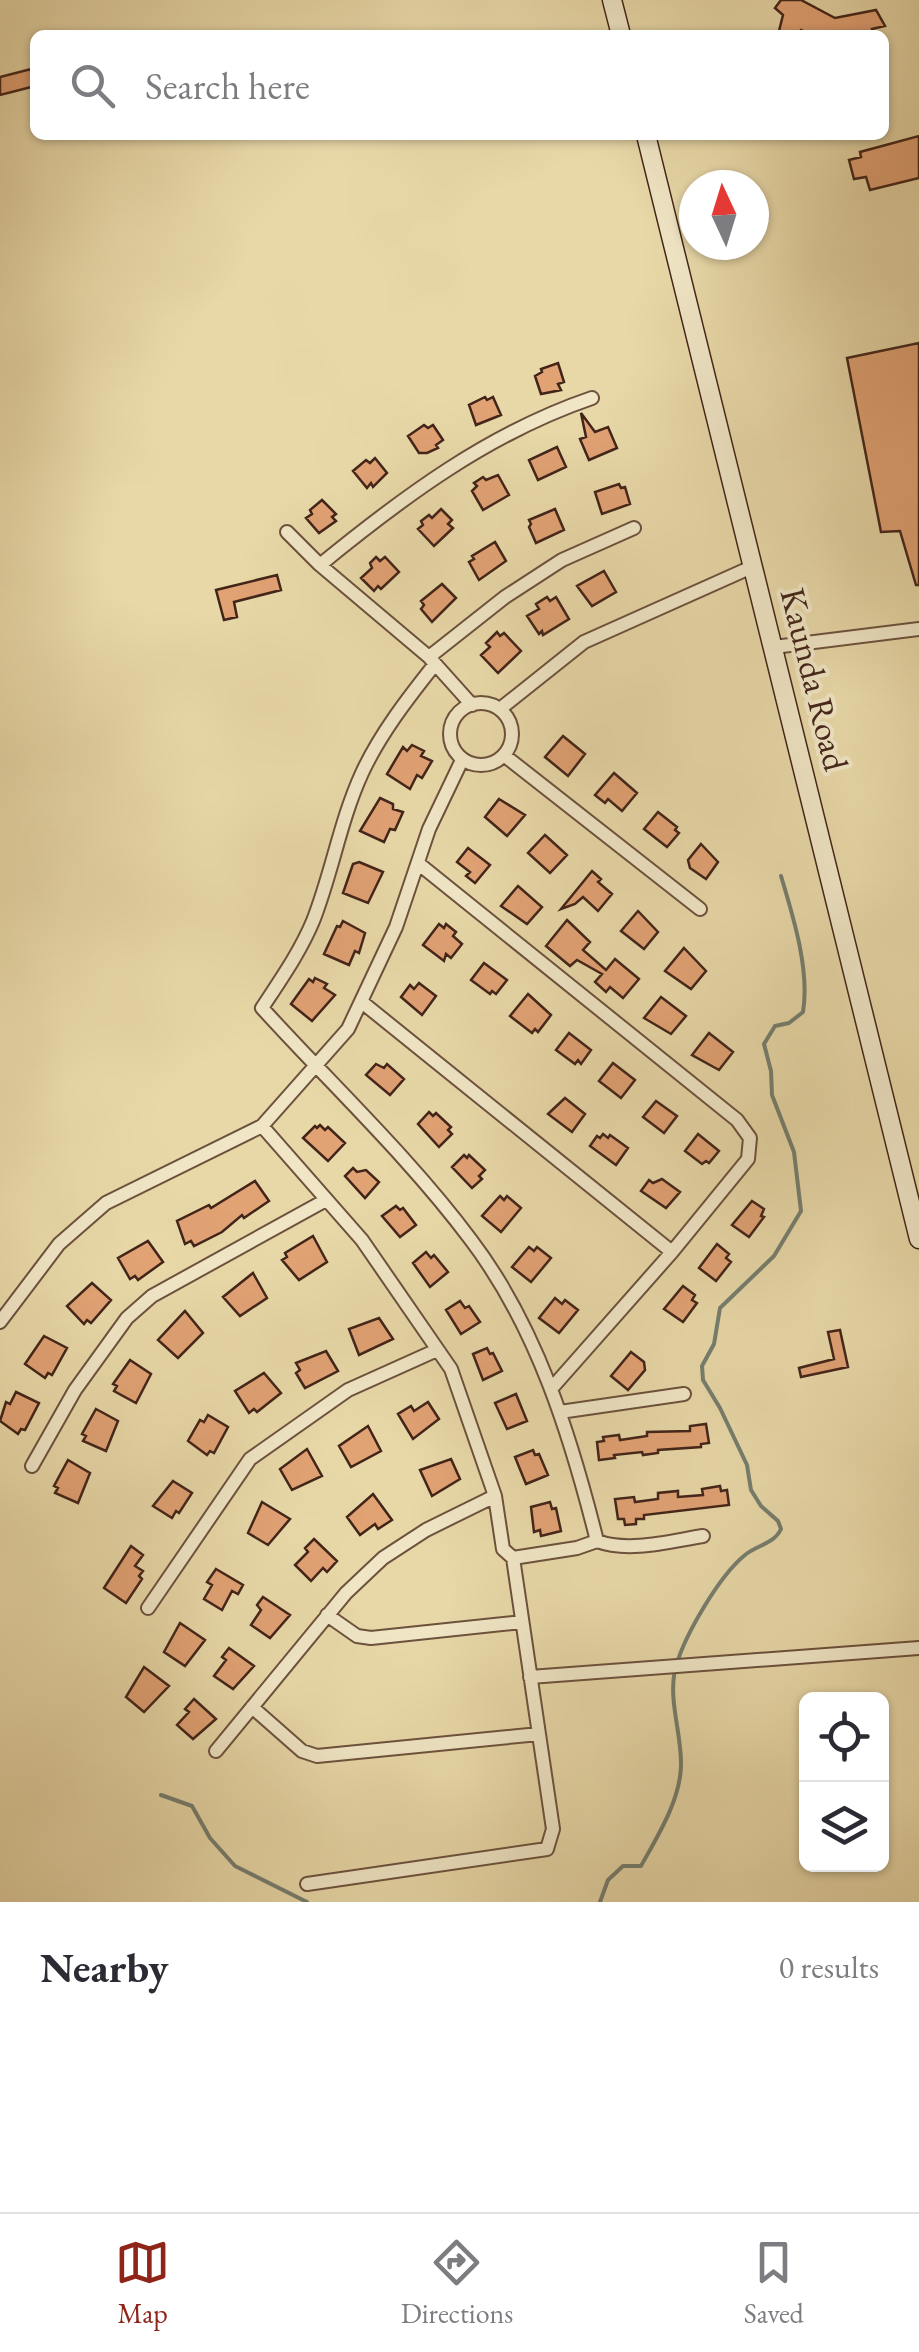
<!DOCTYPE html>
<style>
body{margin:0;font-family:"EB Garamond",serif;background:#f7f7f7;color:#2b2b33}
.controls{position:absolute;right:30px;bottom:30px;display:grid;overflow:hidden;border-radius:15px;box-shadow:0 2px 8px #0004}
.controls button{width:90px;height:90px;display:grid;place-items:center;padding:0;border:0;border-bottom:2px solid #e1e1e2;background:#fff;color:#2b2b33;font:50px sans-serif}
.compass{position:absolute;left:679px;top:170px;width:90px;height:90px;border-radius:50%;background:#fff;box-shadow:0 2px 8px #0004;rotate:356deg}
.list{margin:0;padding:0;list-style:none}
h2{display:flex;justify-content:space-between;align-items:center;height:130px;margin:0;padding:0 40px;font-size:42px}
h2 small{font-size:32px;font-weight:400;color:#7c7c81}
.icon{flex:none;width:55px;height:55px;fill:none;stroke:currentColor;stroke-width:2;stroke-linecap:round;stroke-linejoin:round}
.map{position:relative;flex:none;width:919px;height:1902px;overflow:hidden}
.search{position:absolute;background:#fff;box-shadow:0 2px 8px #0004;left:30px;right:30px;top:30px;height:110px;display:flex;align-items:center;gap:25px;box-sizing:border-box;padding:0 35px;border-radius:15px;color:#7c7c81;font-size:38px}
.sheet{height:310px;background:#fff}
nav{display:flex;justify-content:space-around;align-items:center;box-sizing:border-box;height:140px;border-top:2px solid #e1e1e2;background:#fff;font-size:28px;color:#7c7c81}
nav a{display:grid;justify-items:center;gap:5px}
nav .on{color:#8f2418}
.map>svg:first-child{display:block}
</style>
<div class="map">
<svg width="919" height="1902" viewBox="0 0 919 1902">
<rect width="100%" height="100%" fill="#e8d8a8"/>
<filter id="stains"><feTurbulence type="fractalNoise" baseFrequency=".002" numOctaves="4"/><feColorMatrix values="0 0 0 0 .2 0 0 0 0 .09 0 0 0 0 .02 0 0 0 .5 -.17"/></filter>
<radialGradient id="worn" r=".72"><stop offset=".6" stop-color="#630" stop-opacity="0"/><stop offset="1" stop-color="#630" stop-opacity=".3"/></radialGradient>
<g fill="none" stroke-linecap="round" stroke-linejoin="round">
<path stroke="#757e6e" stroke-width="4" d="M161,1795L192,1806L210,1838L235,1866L307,1902
M600,1902L608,1880L623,1866H641C657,1837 680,1801 681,1766C682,1733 667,1699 676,1666C685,1635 719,1576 745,1555C757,1545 774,1544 781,1529L778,1521L761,1506L751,1490L747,1465L720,1408L703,1380L702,1366L714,1344L720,1308L774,1256L801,1211L794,1152L772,1095L771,1071L764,1044L775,1026L789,1023L803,1012C810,970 793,916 781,876"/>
</g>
<path fill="#e1a274" stroke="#422419" stroke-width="2.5" d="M781,0H801L835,18L876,10L885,26L872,29L873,35H811L801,30L797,35H778L783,15L775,8Z
M31,69L35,86L0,95V77Z
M919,136V178L870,190L866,177L854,179L849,160L861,157L860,152Z
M919,343V585H916L900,531L881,532L847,358Z
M558,363L564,382L558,384L561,390L541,394L535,376L542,372L541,369Z
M485,397L487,400L493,397L501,415L476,425L469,405Z
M581,413L595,432L608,427L617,448L589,460L580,439L586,437Z
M424,425L428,428L433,425L443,440L436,445L438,448L427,453H419L408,436Z
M557,447L566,467L538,480L529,460Z
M375,458L387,473L373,487L371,483L367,488L353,471L366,460L370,463Z
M498,475L509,495L483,510L472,491L477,486L474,483L483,477L486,480Z
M619,484L621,488L625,487L630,504L602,514L595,492Z
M322,500L336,514L332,517L336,521L319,533L306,518L312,514L310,510Z
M441,509L452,520L448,524L453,528L434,546L418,529L423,525L421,521L429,515L432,518Z
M555,509L564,530L536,543L529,527L531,524L529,520Z
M495,542L506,561L479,580L469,562L474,559L472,556Z
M376,557L380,561L385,557L399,572L381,589L378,586L374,591L361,578L372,568L370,563Z
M604,571L616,592L592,606L577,586Z
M277,575L281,590L234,602L237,617L224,620L216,590Z
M442,584L456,598L432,622L421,609L424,605L421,601Z
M547,597L550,601L556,597L569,619L543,635L542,631L539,634L527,616L539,609L536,604Z
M497,632L500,636L504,633L521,651L498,673L481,655L490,647L486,643Z
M563,736L585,754L568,776L545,757Z
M412,745L424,751L421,756L432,761L422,778L417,775L410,789L387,774L403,747L407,751Z
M614,773L637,793L622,811L608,799L605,803L595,795Z
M380,798L393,804V809L403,812L395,830L390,829L384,842L360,831Z
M499,799L525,815L507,836L485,817Z
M658,812L677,827L675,830L679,833L667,847L644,829Z
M545,835L567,855L550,873L528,853Z
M701,844L718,862L706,879L690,868L688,860Z
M468,848L490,865L475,883L466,876L470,872L457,862Z
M359,862L383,872L368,903L343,893L353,864Z
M592,871L601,879L598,882L612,894L598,911L583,897L575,904L561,909Z
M518,886L542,907L527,924L501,906Z
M638,911L658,932L644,949L621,931Z
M567,920L590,942L583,950L606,970L615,959L639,979L623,998L610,987L606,992L595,982L602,974L577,960L570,966L546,946Z
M343,921L365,933L359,953L355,951L349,965L324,954L337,926L340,927Z
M439,924L444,928L446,924L456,932L453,936L462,944L451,958L446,954L444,961L423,945Z
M684,948L706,971L691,989L665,971Z
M484,963L507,980L496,994L492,991L490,994L471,980Z
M315,978L327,984L324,988L335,995L312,1021L291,1004L309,979L313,982Z
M419,983L436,996L422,1015L401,997L410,985L414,989Z
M528,994L551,1015L538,1032L535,1029L532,1033L510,1016Z
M661,997L686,1016L671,1034L644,1018Z
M569,1033L591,1050L581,1064L578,1060L575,1064L556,1050Z
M709,1033L733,1052L719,1070L692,1055Z
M613,1063L635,1080L621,1098L599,1081Z
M376,1064L384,1068L387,1064L404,1079L390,1095L366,1075Z
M565,1098L585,1114L572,1132L548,1114Z
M656,1101L677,1116L664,1133L643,1117Z
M429,1112L433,1116L436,1113L451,1127L448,1130L452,1134L439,1147L418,1124Z
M320,1125L325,1130L328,1127L345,1143L328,1161L303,1138L315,1126L317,1128Z
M603,1134L608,1138L610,1135L628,1148L616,1165L590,1146L597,1136L600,1138Z
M698,1134L719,1151L709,1163L706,1161L702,1164L685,1151Z
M464,1155L467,1158L469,1155L485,1170L479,1176L482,1179L472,1188L452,1167Z
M353,1168L357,1172L366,1170L379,1182L365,1198L345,1176Z
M662,1179L680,1192L666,1208L641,1191L649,1180L653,1183Z
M255,1181L269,1201L244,1218L242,1215L222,1232L194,1246L191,1241L185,1244L177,1221L209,1205L211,1208Z
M500,1196L504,1200L507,1196L521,1208L501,1232L482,1216Z
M752,1201L764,1209L761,1216L764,1217L749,1237L732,1225Z
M396,1206L400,1210L403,1208L416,1225L400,1237L382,1216Z
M313,1236L327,1262L299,1280L282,1260L287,1257L285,1253Z
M148,1241L163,1262L138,1280L135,1276L130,1279L118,1258Z
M717,1244L729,1254L726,1258L731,1262L716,1281L699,1268Z
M529,1247L534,1251L537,1247L551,1258L531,1282L512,1267Z
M426,1252L431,1258L434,1255L448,1272L430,1287L413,1263Z
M253,1273L267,1298L240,1316L223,1297Z
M92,1283L111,1300L91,1323L87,1320L84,1324L67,1306Z
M683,1286L695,1295L692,1300L697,1303L683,1322L664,1309Z
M555,1298L562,1304L565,1300L578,1310L559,1333L539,1318Z
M460,1301L465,1308L469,1306L480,1322L461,1334L446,1310Z
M185,1311L203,1333L178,1358L158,1340Z
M379,1318L393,1339L359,1355L349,1329Z
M840,1330L848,1367L801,1377L799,1368L834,1359L828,1332Z
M44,1336L67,1348L52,1375L48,1373L45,1378L25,1364Z
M487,1348L490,1354L493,1353L502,1371L483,1380L473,1354Z
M326,1351L338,1371L305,1388L296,1373L300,1370L296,1363Z
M631,1352L644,1362L645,1370L628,1390L611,1376Z
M130,1360L151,1374L136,1403L114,1391L117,1386L113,1384Z
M264,1373L281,1393L257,1412L254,1409L249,1413L235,1391Z
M16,1392L39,1403L25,1430L21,1429L18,1434L0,1421L6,1402L10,1404Z
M516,1394L527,1421L507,1429L495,1403Z
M428,1402L439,1419L413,1439L398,1414L411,1406L414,1411Z
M96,1409L118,1421L106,1451L83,1441L86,1436L82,1434Z
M208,1415L228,1427L214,1453L210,1451L207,1455L188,1441L200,1420L204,1422Z
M706,1424L709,1443L701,1444V1447L658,1450V1453L643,1455L642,1452L614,1455L615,1458L599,1460L597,1442L604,1441L603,1437L619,1435L620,1440L647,1436V1432L690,1431V1426Z
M368,1426L381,1451L351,1467L339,1446Z
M307,1449L322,1476L292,1490L280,1469Z
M533,1450L535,1455L539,1454L548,1475L526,1484L515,1457Z
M451,1459L460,1479L432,1496L420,1470Z
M68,1460L90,1473L78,1503L55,1493L58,1488L54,1486Z
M173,1481L192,1493L179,1513L176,1511L172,1518L153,1506Z
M720,1486L721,1491L727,1490L729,1505L644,1515V1519H636V1524L625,1525L624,1519H618L615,1499L634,1497L635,1502L658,1499V1493L678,1491V1497L703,1495L702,1489Z
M373,1494L392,1520L378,1529L375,1524L360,1535L347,1517Z
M262,1502L290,1519L268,1545L248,1533Z
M550,1502L552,1509L556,1508L561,1531L541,1536L540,1530L534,1532L531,1507Z
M314,1539L337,1561L327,1572L323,1568L311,1581L295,1565L308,1552L305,1548Z
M131,1546L143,1555L135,1566L143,1571L139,1576L142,1579L126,1603L104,1588Z
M216,1569L243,1585L238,1594L232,1591L222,1610L204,1599L212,1585L207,1582Z
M263,1597L290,1615L270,1638L251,1625L261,1610L257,1605Z
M180,1623L205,1640L185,1666L164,1652Z
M229,1648L254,1666L233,1689L214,1676L226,1660L222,1657Z
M144,1667L169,1686L144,1712L126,1697Z
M194,1699L216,1719L193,1739L177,1725L189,1712L185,1709Z"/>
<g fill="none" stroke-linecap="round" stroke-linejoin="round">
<defs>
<path id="minor" d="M287,532L320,565L429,657L472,705
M320,565C403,497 489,433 592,398
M774,647L919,629
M429,657L505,597L562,560L634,528
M435,664C408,698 380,734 362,773C340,821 332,873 313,921C300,952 281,979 262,1008C332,1085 409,1157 471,1240C537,1327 571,1437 597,1541C629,1553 671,1541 703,1536
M450 734a31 31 0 1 1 62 0a31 31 0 1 1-62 0Z
M500,709L584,642L754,566
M505,756L700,909
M419,864L737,1120L750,1138L748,1159L672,1252L551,1389
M363,1003L672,1252
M262,1126L362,1240L451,1369L495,1496L503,1549L513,1558L577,1548L597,1541
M0,1322L59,1244L106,1203L262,1126L348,1029L396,927L429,829L462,760
M560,1412L684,1394
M32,1466L75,1390L127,1318L152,1296L326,1200
M148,1608L250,1459L348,1390L437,1350
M327,1615L357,1636L371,1638L522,1622
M530,1677L919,1648
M252,1707L302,1751L317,1756L539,1734
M216,1751L346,1593L383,1558L426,1530L495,1496
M307,1884L547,1849L553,1829L513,1558"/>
<path id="secondary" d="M612,0L621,35
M646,135L919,1239"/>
</defs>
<use href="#minor" stroke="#6c513d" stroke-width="16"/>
<use href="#secondary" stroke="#422419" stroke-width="21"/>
<use href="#minor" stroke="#f0e6c6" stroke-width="12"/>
<use href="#secondary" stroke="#f0e6c6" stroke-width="18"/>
</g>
<g text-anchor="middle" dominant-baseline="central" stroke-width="8" stroke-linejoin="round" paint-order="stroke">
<g font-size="35" fill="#422419" stroke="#f0e6c6">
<text transform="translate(815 679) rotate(76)">Kaunda Road</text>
</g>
</g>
<rect width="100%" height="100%" filter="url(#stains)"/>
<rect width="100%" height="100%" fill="url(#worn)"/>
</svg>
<div class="controls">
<button><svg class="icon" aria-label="locate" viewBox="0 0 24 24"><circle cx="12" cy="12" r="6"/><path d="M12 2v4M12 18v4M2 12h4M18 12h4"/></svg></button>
<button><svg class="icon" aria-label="layers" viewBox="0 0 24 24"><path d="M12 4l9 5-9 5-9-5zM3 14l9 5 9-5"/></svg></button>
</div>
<svg class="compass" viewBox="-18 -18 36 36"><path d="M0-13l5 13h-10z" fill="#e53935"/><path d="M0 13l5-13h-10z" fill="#7c7c81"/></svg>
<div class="search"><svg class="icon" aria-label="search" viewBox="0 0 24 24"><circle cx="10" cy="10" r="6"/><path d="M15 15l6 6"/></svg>Search here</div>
</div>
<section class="sheet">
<h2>Nearby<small>0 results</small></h2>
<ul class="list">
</ul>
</section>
<nav>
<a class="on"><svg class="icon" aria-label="map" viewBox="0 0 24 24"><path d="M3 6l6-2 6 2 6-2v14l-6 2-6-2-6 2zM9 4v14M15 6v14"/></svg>Map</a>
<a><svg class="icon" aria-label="directions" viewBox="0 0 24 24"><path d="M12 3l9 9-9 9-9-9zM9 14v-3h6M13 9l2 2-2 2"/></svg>Directions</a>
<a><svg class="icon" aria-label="saved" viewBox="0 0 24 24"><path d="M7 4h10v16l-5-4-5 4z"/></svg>Saved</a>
</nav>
